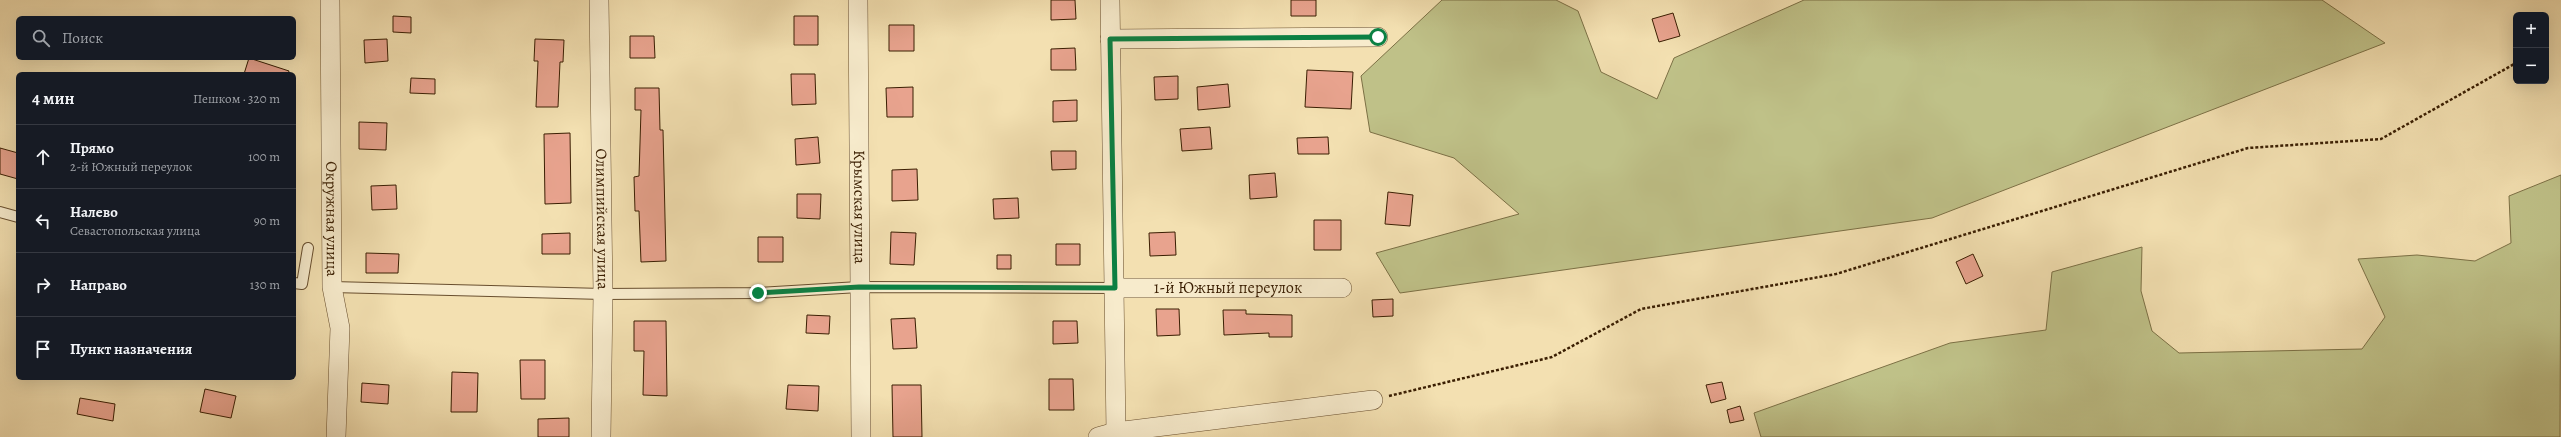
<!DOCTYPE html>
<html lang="ru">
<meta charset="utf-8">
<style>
body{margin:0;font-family:Alegreya,serif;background:#20242c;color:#f1f3f6}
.controls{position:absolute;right:12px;top:12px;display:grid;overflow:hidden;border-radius:6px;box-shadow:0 4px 16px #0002}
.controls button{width:36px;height:36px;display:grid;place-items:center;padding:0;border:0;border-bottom:1px solid #363941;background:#171b24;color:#f1f3f6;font:20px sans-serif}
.stop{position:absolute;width:12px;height:12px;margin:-9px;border:3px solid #0b8043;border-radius:50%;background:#fff}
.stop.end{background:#0b8043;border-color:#fff;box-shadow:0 1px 4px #0008}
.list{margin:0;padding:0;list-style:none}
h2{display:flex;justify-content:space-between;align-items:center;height:52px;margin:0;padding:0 16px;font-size:17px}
h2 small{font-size:13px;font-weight:400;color:#9ea1a6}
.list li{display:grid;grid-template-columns:26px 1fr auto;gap:12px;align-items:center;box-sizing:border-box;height:64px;padding:0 16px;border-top:1px solid #363941}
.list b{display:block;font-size:15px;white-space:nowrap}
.list p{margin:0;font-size:13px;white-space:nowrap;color:#9ea1a6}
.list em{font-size:13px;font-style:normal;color:#9ea1a6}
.icon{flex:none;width:22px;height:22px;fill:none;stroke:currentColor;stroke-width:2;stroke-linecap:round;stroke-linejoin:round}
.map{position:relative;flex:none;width:2561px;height:437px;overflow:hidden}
.search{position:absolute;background:#171b24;box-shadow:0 4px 16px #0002;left:16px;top:16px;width:280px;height:44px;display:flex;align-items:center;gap:10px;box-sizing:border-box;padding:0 14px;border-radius:6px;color:#9ea1a6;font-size:15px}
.panel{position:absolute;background:#171b24;box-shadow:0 4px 16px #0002;left:16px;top:72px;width:280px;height:308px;border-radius:6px}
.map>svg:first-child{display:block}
</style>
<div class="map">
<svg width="2561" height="437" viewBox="0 0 2561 437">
<rect width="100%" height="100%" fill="#f3e0b1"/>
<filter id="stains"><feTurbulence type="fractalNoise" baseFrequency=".005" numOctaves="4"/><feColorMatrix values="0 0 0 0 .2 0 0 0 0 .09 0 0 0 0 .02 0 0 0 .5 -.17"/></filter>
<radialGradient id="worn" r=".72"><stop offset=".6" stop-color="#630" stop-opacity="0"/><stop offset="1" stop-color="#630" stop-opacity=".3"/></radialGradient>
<path fill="#bfc188" stroke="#7c7045" d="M1442,0H1556L1578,11L1601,72L1657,99L1674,58L1804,0H2322L2385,43L1932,218L1400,293L1376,253L1519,214L1454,158L1370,132L1361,76Z
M2561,175L2560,437H1761L1754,413L1950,343L2046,330L2052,272L2142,247L2141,291L2152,331L2179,353L2362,349L2385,317L2358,259L2417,255L2475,261L2511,243L2509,196Z"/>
<path fill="#e8a38e" stroke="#3a1e02" d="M1051,0H1075L1076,19L1051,20Z
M1291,0H1316V16H1291Z
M1673,13L1680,36L1659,42L1652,19Z
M393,16L411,17V33L393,32Z
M794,16H818V45H794Z
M889,25H914V51H889Z
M630,36H654L655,58H630Z
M387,39L388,61L365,63L364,40Z
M535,39L564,40L563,62H560L558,107H536L538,61H534Z
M1075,48L1076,70H1051V49Z
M249,58L289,71L288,74H244Z
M1307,70L1353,72L1351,109L1305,107Z
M791,74H815L816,104L792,105Z
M1178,76V99L1155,100L1154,77Z
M411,78L435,79V94L410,93Z
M1228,84L1230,107L1198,110L1197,87Z
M913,87V117H887L886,88Z
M635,88H659L660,130H663L666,261L641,262L639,211H635L634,177L639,176L641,110H635Z
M1077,100V121L1053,122V101Z
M359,122L387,123L386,150L359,149Z
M1210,127L1212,149L1182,151L1180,129Z
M570,133L571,203L545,204L544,134Z
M818,137L820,163L796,165L795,139Z
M1328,137L1329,154H1298L1297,138Z
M0,148L18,153V179L0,174Z
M1051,151H1076V169L1052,170Z
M917,169L918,200L892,201V170Z
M1275,173L1277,197L1250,199L1249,175Z
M396,185L397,209L372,210L371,186Z
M1388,192L1413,195L1410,226L1385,224Z
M797,194H821L820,219L797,218Z
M1018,198L1019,218L994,219L993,199Z
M1314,220H1341V250H1314Z
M891,232L916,233L914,265L890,264Z
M1175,232L1176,255L1150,256L1149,233Z
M570,233V254H542V234Z
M758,237H783V262H758Z
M1056,244H1080V265H1056Z
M366,253L399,254L398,273H366Z
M1973,254L1983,276L1966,284L1956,262Z
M997,255H1011V269H997Z
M1393,299V316L1373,317L1372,300Z
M1156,309H1179L1180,335L1157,336Z
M1223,310H1246V314L1292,315V337H1269V333L1224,335Z
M807,315L830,316L829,334L806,333Z
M915,318L917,348L893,349L891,319Z
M634,321H666L667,396L643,395L644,351H634Z
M1053,321H1077L1078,343L1053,344Z
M520,360H545V399H521Z
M452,372L478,373L477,412H451Z
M1049,379H1073L1074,410H1049Z
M1722,382L1726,399L1711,403L1706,385Z
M362,383L389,385L388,404L361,402Z
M788,385L819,386L818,411L786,409Z
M892,385H921L922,437H893Z
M205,389L236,396L231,418L200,412Z
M80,398L115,404L113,421L77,414Z
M1740,406L1744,420L1730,423L1727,410Z
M569,418V437H538V419Z"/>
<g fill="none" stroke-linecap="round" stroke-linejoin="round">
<defs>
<path id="lane" d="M0,212L18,217
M294,283L302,284L308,248
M332,287L603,294L758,293L859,287L1115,288"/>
<g id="street">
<path id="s1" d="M330,0L332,287L340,328L336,437"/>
<path id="s2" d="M599,0L603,294L601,437"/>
<path id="s3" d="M858,0L861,437"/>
<path d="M1110,0L1116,432"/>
<path d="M1110,39L1378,37"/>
<path id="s4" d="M1115,288H1342"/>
<path d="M1098,437L1116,432L1373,400"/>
</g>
</defs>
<use href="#lane" stroke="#684e2e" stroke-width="12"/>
<use href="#street" stroke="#684e2e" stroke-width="20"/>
<path stroke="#3a1e02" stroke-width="2.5" stroke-dasharray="3 2" stroke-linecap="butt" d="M1389,396L1552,357L1641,309L1836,274L2248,148L2381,139L2516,63"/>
<use href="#lane" stroke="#f7ebcc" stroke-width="10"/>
<use href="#street" stroke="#f7ebcc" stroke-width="19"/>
</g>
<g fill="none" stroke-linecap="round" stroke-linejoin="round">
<path stroke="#0b8043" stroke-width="5" d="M758,293L859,287L1115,288L1110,39L1378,37"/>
</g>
<g text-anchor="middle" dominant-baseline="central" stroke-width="3" stroke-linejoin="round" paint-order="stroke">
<g font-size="16" fill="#3a1e02" stroke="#f7ebcc">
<text stroke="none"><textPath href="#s3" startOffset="207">Крымская улица</textPath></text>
<text stroke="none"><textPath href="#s1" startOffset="219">Окружная улица</textPath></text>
<text stroke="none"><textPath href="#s2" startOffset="219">Олимпийская улица</textPath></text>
<text stroke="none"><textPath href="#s4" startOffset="113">1-й Южный переулок</textPath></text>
</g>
</g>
<rect width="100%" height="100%" filter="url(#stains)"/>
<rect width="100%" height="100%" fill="url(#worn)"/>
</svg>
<div class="controls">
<button>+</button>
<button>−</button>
</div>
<div class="stop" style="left:1378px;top:37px"></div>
<div class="stop end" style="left:758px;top:293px"></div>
<div class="search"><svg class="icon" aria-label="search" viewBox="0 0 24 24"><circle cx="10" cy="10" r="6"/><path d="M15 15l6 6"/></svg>Поиск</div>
<section class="panel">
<h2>4 мин<small>Пешком · 320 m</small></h2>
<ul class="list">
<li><svg class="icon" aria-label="ahead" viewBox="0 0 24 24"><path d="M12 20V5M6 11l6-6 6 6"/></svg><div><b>Прямо</b><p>2-й Южный переулок</p></div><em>100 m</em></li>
<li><svg class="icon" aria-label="left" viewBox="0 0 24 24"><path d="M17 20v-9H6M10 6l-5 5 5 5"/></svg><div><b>Налево</b><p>Севастопольская улица</p></div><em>90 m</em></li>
<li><svg class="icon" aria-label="right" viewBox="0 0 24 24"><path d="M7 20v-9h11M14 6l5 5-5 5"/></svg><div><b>Направо</b></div><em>130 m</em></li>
<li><svg class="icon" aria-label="arrive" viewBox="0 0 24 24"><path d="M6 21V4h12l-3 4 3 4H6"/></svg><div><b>Пункт назначения</b></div></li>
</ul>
</section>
</div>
